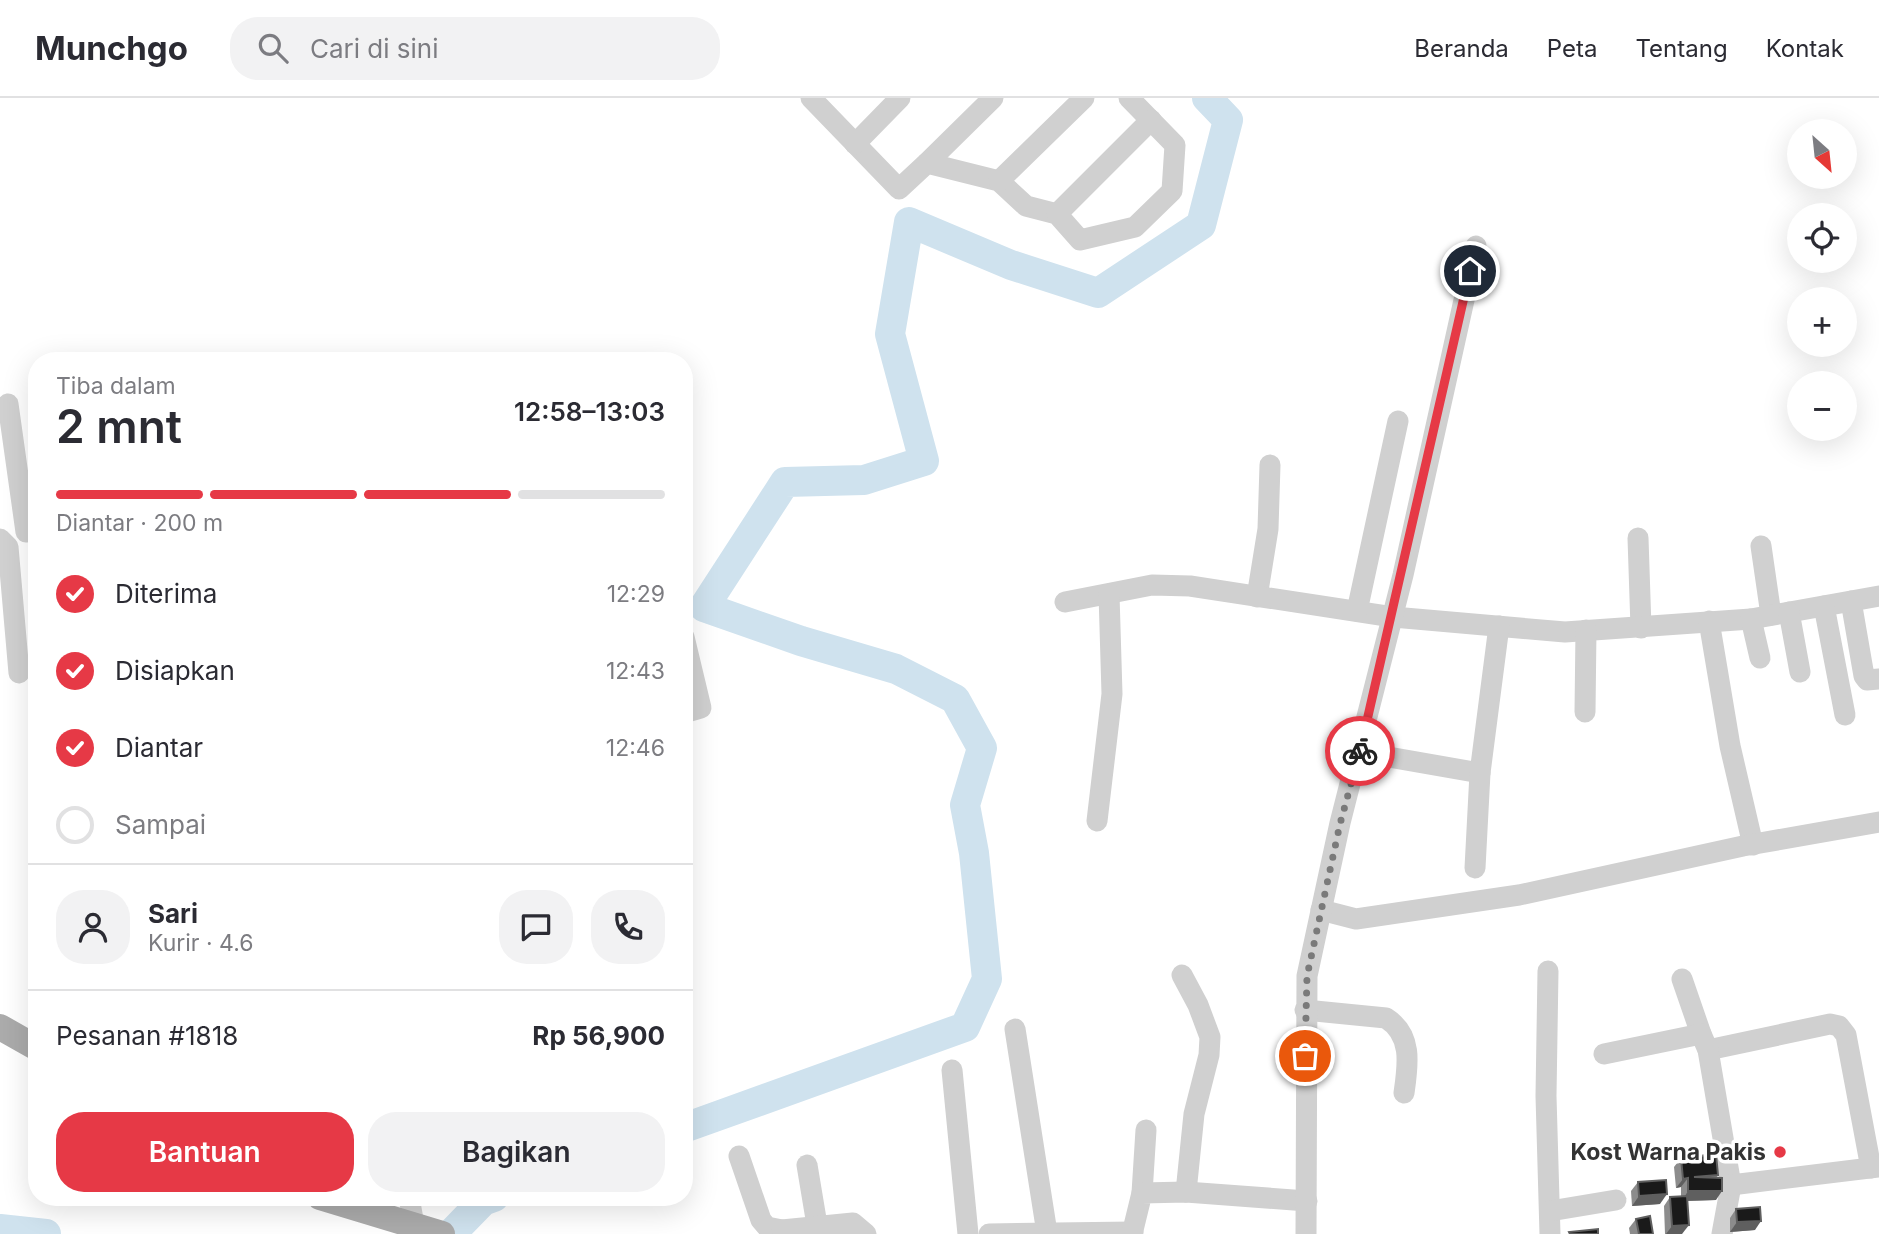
<!DOCTYPE html>
<html lang="id">
<head>
<meta charset="utf-8">
<style>
  :root { --surface:#fff; --page:#f2f2f3; --text:#2b2b33; --muted:#7c7c81; --line:#e1e1e2; --accent:#e63946 }
  body { margin:0; font-family:Inter,sans-serif; background:var(--page); color:var(--text); height:100vh; display:flex; flex-direction:column; font-size:26px; white-space:nowrap }
  * { box-sizing:border-box; margin:0 }
  p { font-size:23px; color:var(--muted) }
  .icon { flex:none; width:38px; height:38px; fill:none; stroke:currentColor; stroke-width:2; stroke-linecap:round; stroke-linejoin:round }
  .map { position:relative; flex:1; overflow:hidden }
  .drawer { position:absolute; left:28px; top:254px; width:665px; height:854px; display:flex; flex-direction:column; background:var(--surface); border-radius:28px; box-shadow:0 7px 28px #0002 }
  .drawer>* { flex:none }
  .needle { width:46px; rotate:153deg }
  .controls { position:absolute; left:1787px; top:21px; display:grid; gap:14px }
  .controls a { display:grid; place-items:center; width:70px; height:70px; border-radius:50%; background:var(--surface); box-shadow:0 7px 28px #0002; font-size:35px }
  .pin { position:absolute; display:grid; place-items:center; width:60px; height:60px; color:#fff; margin:-30px; border:4px solid #fff; border-radius:50%; box-shadow:0 2px 7px #0007 }
  .courier { position:absolute; display:grid; place-items:center; width:70px; height:70px; margin:-35px; border:5px solid #e63946; border-radius:50%; background:#fff; color:#222; box-shadow:0 2px 9px #0007 }
  .head em { font-style:normal; font-weight:600 }
  .head div { display:flex; flex-direction:column-reverse }
  .head { display:flex; align-items:center; justify-content:space-between; height:119px; padding:0 28px }
  h1 { font-size:46px; font-weight:600; line-height:52px }
  .bar { display:grid; grid-template-columns:repeat(4,1fr); gap:10px 7px; align-content:center; height:84px; padding:0 28px }
  .bar i { height:9px; border-radius:5px; background:var(--line) }
  .bar .on { background:var(--accent) }
  .bar p { grid-column:span 4 }
  .line { display:flex; align-items:center; gap:18px; padding:0 28px; border-top:2px solid var(--line) }
  .line div { flex:1 }
  .round { display:grid; place-items:center; flex:none; width:74px; height:74px; border-radius:28px; background:var(--page) }
  ol { padding:0 28px; list-style:none }
  li { display:flex; align-items:center; gap:21px; height:77px }
  li p { margin-inline-start:auto }
  li .icon { padding:7px; border-radius:50%; background:var(--accent); color:#fff; stroke-width:4 }
  li:last-child { color:var(--muted) }
  li i { width:38px; height:38px; border:4px solid var(--line); border-radius:50% }
  .action { display:flex; gap:14px; margin-top:auto; padding:14px 28px }
  .action a { flex:1; height:80px; border-radius:28px; background:var(--accent); color:#fff; font-size:28px; font-weight:600; line-height:80px; text-align:center }
  .action a+a { background:var(--page); color:var(--text) }
  header { display:flex; align-items:center; gap:42px; box-sizing:border-box; height:98px; padding:0 35px; background:var(--surface); border-bottom:2px solid var(--line) }
  header strong { font-size:33px }
  nav { display:flex; gap:38px; margin-inline-start:auto; font-size:24px }
  .search { width:490px; height:63px; background:var(--page); display:flex; align-items:center; gap:18px; box-sizing:border-box; padding:0 24px; border-radius:28px; color:var(--muted); font-size:26px }
  .map>svg:first-child { display:block }
  .lines { fill:none; stroke-linecap:round; stroke-linejoin:round }
  .river { stroke:#cfe2ee; stroke-width:30 }
  .minor { stroke:#d0d0d0; stroke-width:21 }
  .major { stroke:#ababab; stroke-width:26 }
  .wall { fill:#8c8c8c }
  .shaded-wall { fill:#5f5f5f }
  .building { fill:#1a1a1a; stroke:#5f5f5f; stroke-width:2 }
  .done { stroke:#7a7a7a; stroke-width:7; stroke-dasharray:0 12.6 }
  .route { stroke:#e63946; stroke-width:9 }
  .poi-dot { fill:#e63946; stroke:#fff; stroke-width:2.5 }
  .labels { text-anchor:middle; stroke-width:7; stroke-linejoin:round; paint-order:stroke }
  .poi-label { font-size:23px; font-weight:bold; fill:#333; stroke:#fff; text-anchor:end }
</style>
</head>
<body>
<header>
<strong>Munchgo</strong>
<div class="search"><svg class="icon" aria-label="search" viewBox="0 0 24 24"><circle cx="10" cy="10" r="6"/><path d="M15 15l6 6"/></svg>Cari di sini</div>
<nav><a>Beranda</a><a>Peta</a><a>Tentang</a><a>Kontak</a></nav>
</header>
<div class="map">
<svg width="1879" height="1136" viewBox="0 0 1879 1136">
  <rect width="100%" height="100%" fill="#fff"/>
  <g class="lines">
    <g class="river">
      <polyline points="684,1030 965,929 987,881 974,755 965,707 982,650 955,601 896,571 801,543 704,509 785,384 864,382 924,363 890,236 909,124 1011,167 1098,195 1201,127 1228,22 1207,0"/>
      <polyline points="0,1131 46,1136"/>
      <polyline points="451,1136 483,1103 494,1099"/>
    </g>
    <g class="minor">
      <polyline points="811,0 899,91 927,65 999,83 1026,108 1057,116 1080,142 1135,129 1172,93 1175,47 1129,0"/>
      <polyline points="855,46 900,0"/>
      <polyline points="927,65 993,0"/>
      <polyline points="999,83 1084,0"/>
      <polyline points="1057,116 1151,22"/>
      <polyline points="8,306 26,434"/>
      <polyline points="1638,440 1641,530"/>
      <polyline points="0,441 8,449 19,575"/>
      <polyline points="1761,448 1771,517"/>
      <polyline points="1257,499 1268,431 1270,367"/>
      <polyline points="1851,503 1864,578 1867,582 1879,581"/>
      <polyline points="1065,504 1152,487 1190,488 1393,519 1565,534 1751,521 1879,498"/>
      <polyline points="1824,508 1845,617"/>
      <polyline points="1357,513 1398,323"/>
      <polyline points="1789,514 1800,574"/>
      <polyline points="1751,521 1760,560"/>
      <polyline points="1709,523 1730,648 1753,747"/>
      <polyline points="684,539 701,610 684,615"/>
      <polyline points="1585,614 1586,532"/>
      <polyline points="1360,654 1480,675"/>
      <polyline points="1097,723 1112,596 1109,496"/>
      <polyline points="1475,770 1480,675 1499,528"/>
      <polyline points="1321,812 1356,821 1519,797 1743,748 1879,724"/>
      <polyline points="1548,873 1546,998 1550,1136"/>
      <polyline points="1182,877 1198,907 1210,939 1209,957 1194,1016 1186,1094"/>
      <polyline points="1682,881 1701,936"/>
      <path d="M1305,912l81,8c27,17 22,47 18,75"/>
      <polyline points="1015,931 1047,1135"/>
      <polyline points="1708,952 1830,926 1839,928 1846,937 1871,1070"/>
      <polyline points="1604,956 1701,936 1708,952 1731,1087 1722,1136"/>
      <polyline points="952,972 968,1136"/>
      <polyline points="739,1058 761,1122 767,1129 782,1132 782,1136"/>
      <polyline points="807,1067 817,1127"/>
      <polyline points="1731,1087 1879,1069"/>
      <polyline points="1142,1095 1146,1032"/>
      <polyline points="409,1099 414,1127"/>
      <polyline points="1550,1113 1616,1102"/>
      <polyline points="782,1132 853,1125 866,1136"/>
      <polyline points="989,1136 1133,1134"/>
      <polyline points="1132,1136 1142,1095 1186,1094 1307,1103"/>
      <polyline points="1306,1136 1307,878 1340,725 1403,477 1476,148"/>
    </g>
    <g class="major">
      <polyline points="0,929 37,950"/>
      <polyline points="320,1099 442,1136"/>
    </g>
  </g>
  <g class="wall">
    <polygon points="1681,1060 1718,1077 1716,1080 1716,1102 1687,1103 1682,1136 1665,1136 1664,1108 1670,1099 1681,1098 1681,1089 1676,1090 1674,1069"/>
    <polygon points="1638,1084 1660,1106 1632,1108 1631,1093"/>
    <polygon points="1736,1111 1755,1132 1730,1134 1730,1120"/>
    <polygon points="1636,1121 1653,1136 1630,1136 1629,1130"/>
  </g>
  <g class="shaded-wall">
    <polygon points="1688,1080 1681,1089 1676,1090 1683,1081"/>
    <polygon points="1688,1093 1722,1093 1716,1102 1682,1103"/>
    <polygon points="1667,1096 1660,1106 1632,1108 1639,1098"/>
    <polygon points="1761,1123 1755,1132 1730,1134 1737,1124"/>
    <polygon points="1689,1127 1682,1136 1666,1136 1672,1128"/>
  </g>
  <g class="building">
    <polygon points="1716,1056 1718,1077 1694,1079 1722,1080 1722,1093 1688,1093 1688,1080 1683,1081 1681,1060"/>
    <polygon points="1666,1082 1667,1096 1639,1098 1638,1084"/>
    <polygon points="1687,1098 1689,1127 1672,1128 1670,1099"/>
    <polygon points="1760,1109 1761,1123 1737,1124 1736,1111"/>
    <polygon points="1650,1118 1653,1136 1639,1136 1636,1121"/>
    <polygon points="1598,1131 1598,1136 1570,1136 1569,1134"/>
  </g>
  <g class="lines">
    <polyline class="done" points="1305,958 1307,878 1340,726 1360,653"/>
    <polyline class="route" points="1360,653 1470,173"/>
  </g>
  <circle class="poi-dot" cx="1780" cy="1054" r="7"/>
  <g class="labels">
    <g class="poi-label">
      <text x="1766" y="1062">Kost Warna Pakis</text>
    </g>
  </g>
</svg>
<div class="controls">
<a><svg class="needle" viewBox="-14 -14 28 28"><path d="M0-13l5 13h-10z" fill="#e53935"/><path d="M0 13l5-13h-10z" fill="#7c7c81"/></svg></a>
<a><svg class="icon" aria-label="locate" viewBox="0 0 24 24"><circle cx="12" cy="12" r="6"/><path d="M12 2v4M12 18v4M2 12h4M18 12h4"/></svg></a>
<a>+</a>
<a>−</a>
</div>
<div class="pin" style="left:1305px;top:958px;background:#ea580c"><svg class="icon" aria-label="bag" viewBox="0 0 24 24"><path d="M5 8h14l-1 12H6zM9 8a3 3 0 0 1 6 0"/></svg></div>
<div class="pin" style="left:1470px;top:173px;background:#1f2937"><svg class="icon" aria-label="home" viewBox="0 0 24 24"><path d="M3 11l9-7 9 7M6 9v11h12V9"/></svg></div>
<div class="courier" style="left:1360px;top:653px"><svg class="icon" aria-label="bike" viewBox="0 0 24 24"><circle cx="6" cy="16" r="4"/><circle cx="18" cy="16" r="4"/><path d="M6 16l4-8h5l3 8M10 8l3 8H6M13 5h3"/></svg></div>
<section class="drawer">
<div class="head"><div><h1>2 mnt</h1><p>Tiba dalam</p></div><em>12:58–13:03</em></div>
<div class="bar"><i class="on"></i><i class="on"></i><i class="on"></i><i></i><p>Diantar · 200 m</p></div>
<ol>
<li><svg class="icon" aria-label="check" viewBox="0 0 24 24"><path d="M5 12l5 5 9-10"/></svg>Diterima<p>12:29</p></li>
<li><svg class="icon" aria-label="check" viewBox="0 0 24 24"><path d="M5 12l5 5 9-10"/></svg>Disiapkan<p>12:43</p></li>
<li><svg class="icon" aria-label="check" viewBox="0 0 24 24"><path d="M5 12l5 5 9-10"/></svg>Diantar<p>12:46</p></li>
<li><i></i>Sampai</li>
</ol>
<div class="line" style="height:126px"><a class="round"><svg class="icon" aria-label="person" viewBox="0 0 24 24"><circle cx="12" cy="8" r="4"/><path d="M4 21q1-7 8-7t8 7"/></svg></a><div><b>Sari</b><p>Kurir · 4.6</p></div><a class="round"><svg class="icon" aria-label="chat" viewBox="0 0 24 24"><path d="M4 5h16v11H9l-5 4z"/></svg></a><a class="round"><svg class="icon" aria-label="phone" viewBox="0 0 24 24"><path d="M5 4h4l2 5-3 2q2 4 5 5l2-3 5 2v4C11 20 4 13 5 4z"/></svg></a></div>
<div class="line" style="height:91px"><div>Pesanan #1818</div><b>Rp 56,900</b></div>
<div class="action"><a>Bantuan</a><a>Bagikan</a></div>
</section>
</div>
</body>
</html>
